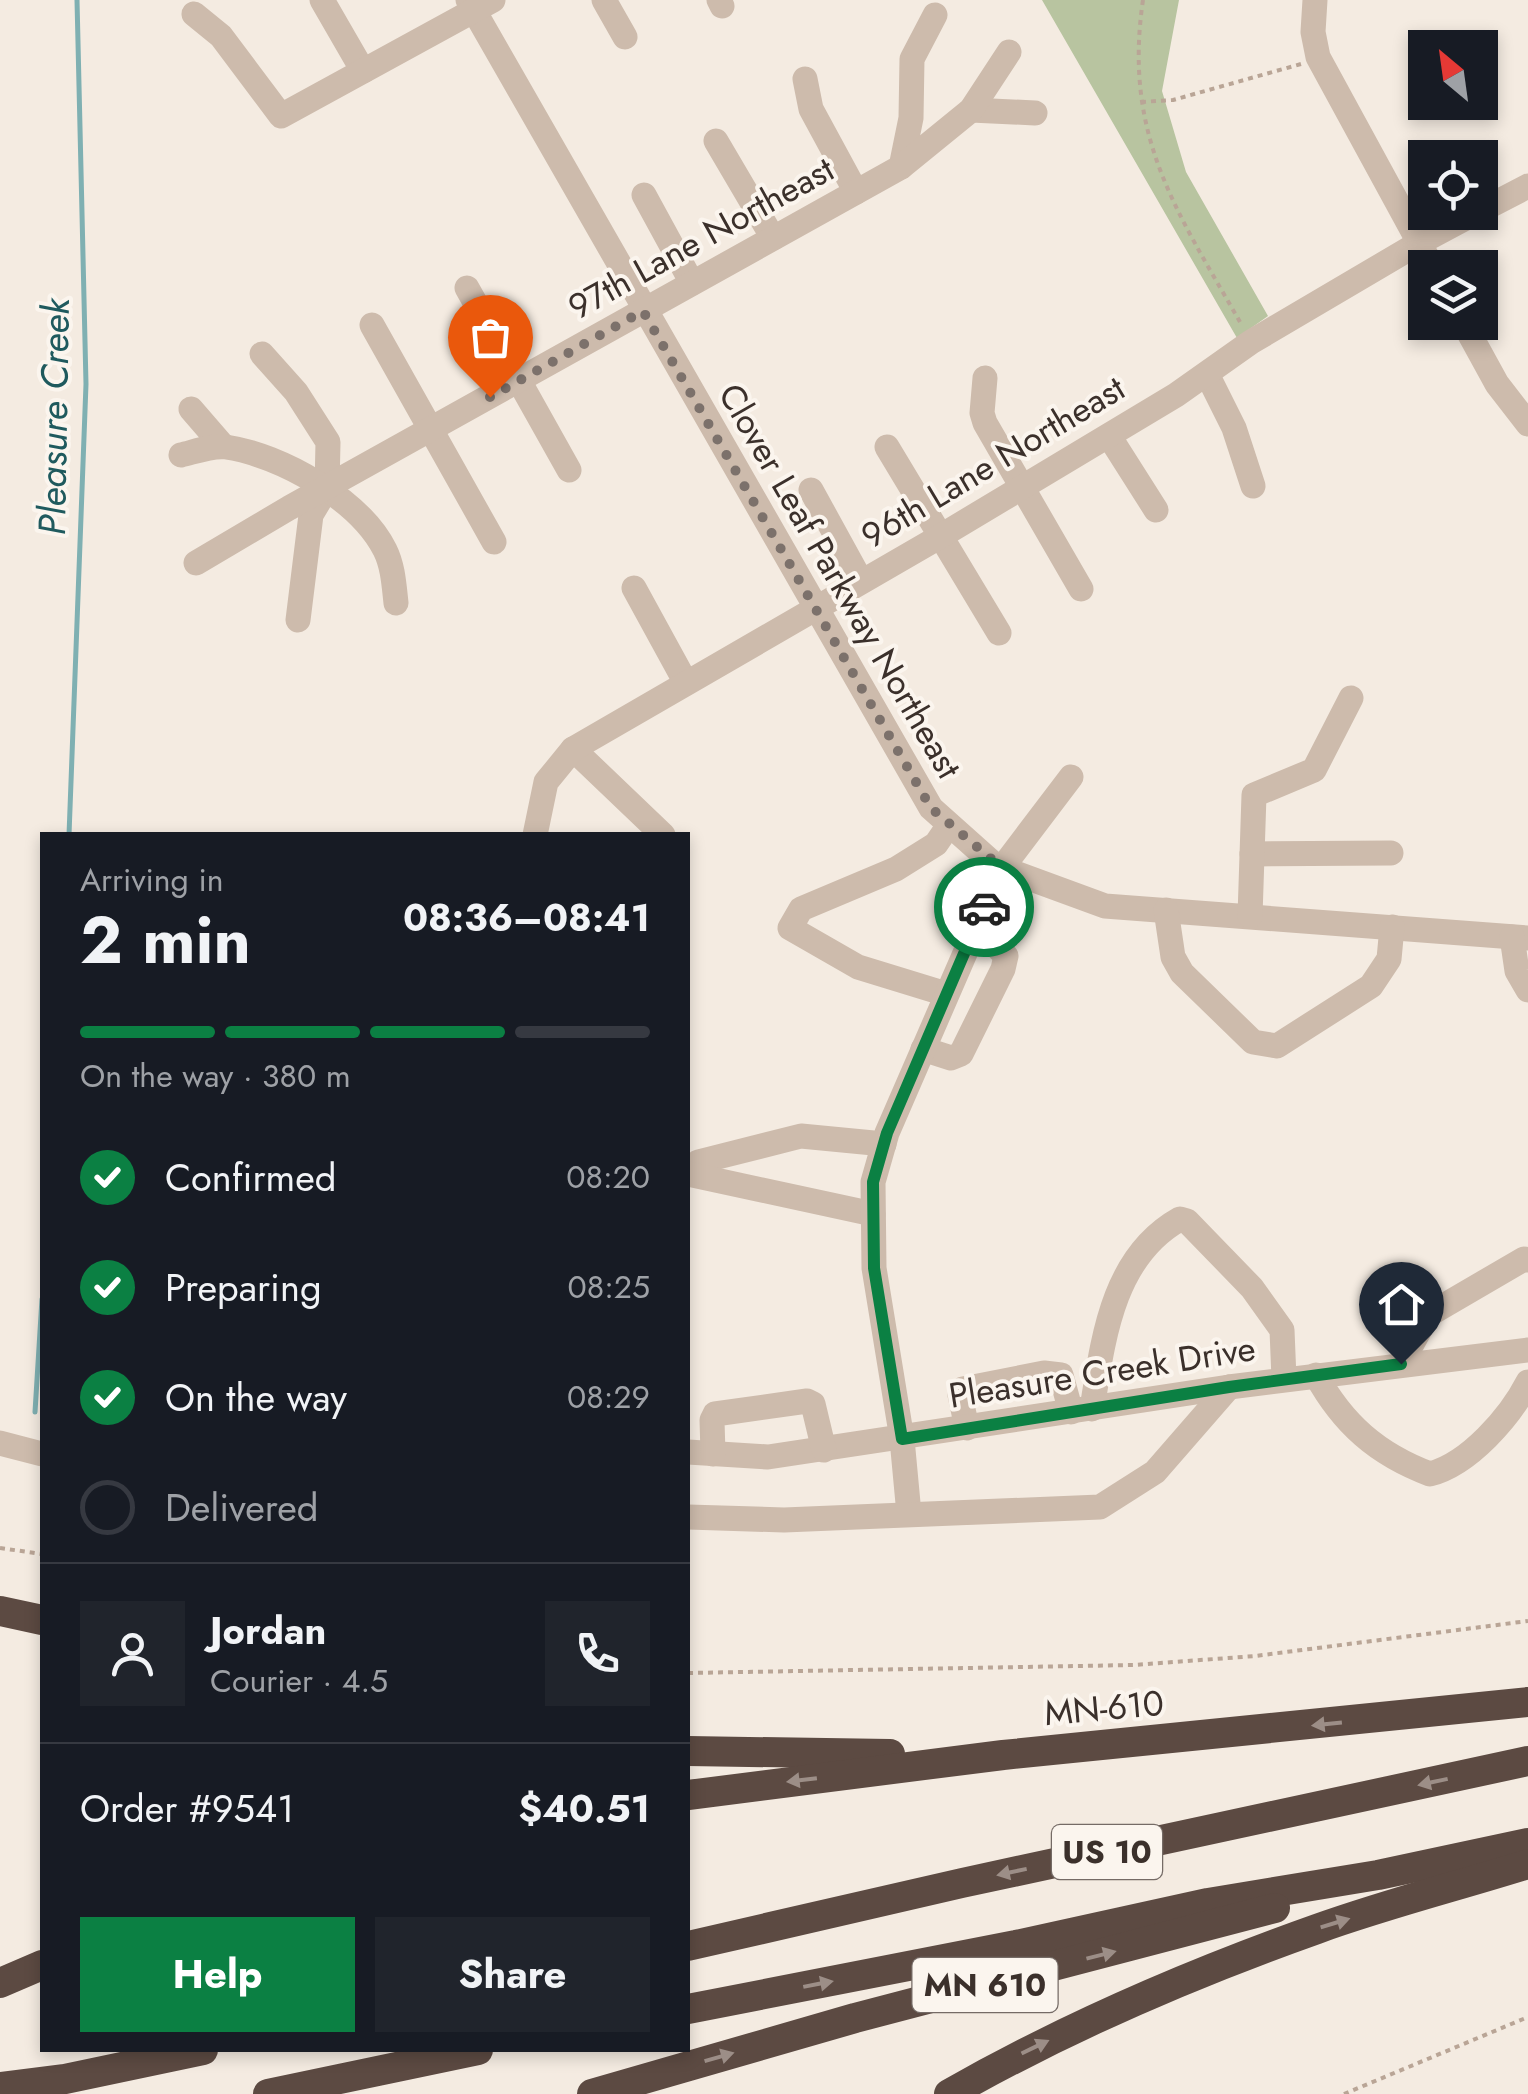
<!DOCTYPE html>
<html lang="en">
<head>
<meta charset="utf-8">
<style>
  :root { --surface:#171b24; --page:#20242c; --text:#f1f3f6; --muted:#9ea1a6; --line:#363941; --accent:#0b8043 }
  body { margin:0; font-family:Jost,sans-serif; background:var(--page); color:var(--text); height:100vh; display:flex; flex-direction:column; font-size:38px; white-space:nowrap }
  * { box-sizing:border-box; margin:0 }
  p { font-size:32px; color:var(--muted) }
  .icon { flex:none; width:55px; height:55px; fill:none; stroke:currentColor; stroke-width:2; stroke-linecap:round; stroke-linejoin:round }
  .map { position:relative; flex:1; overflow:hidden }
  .details { position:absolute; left:40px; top:832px; width:650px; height:1220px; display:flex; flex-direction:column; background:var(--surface); border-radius:0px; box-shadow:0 5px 15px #0003 }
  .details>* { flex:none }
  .needle { width:65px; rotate:331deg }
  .tools { position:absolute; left:1408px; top:30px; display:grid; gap:20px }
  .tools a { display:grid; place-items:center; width:90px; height:90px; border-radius:0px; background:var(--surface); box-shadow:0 5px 15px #0003; font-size:50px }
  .pin { position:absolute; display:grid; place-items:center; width:85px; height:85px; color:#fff; margin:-102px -42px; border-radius:50% 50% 50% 0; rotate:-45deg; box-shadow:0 0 10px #0007 }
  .pin .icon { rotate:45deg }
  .courier { position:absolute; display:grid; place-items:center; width:100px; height:100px; margin:-50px; border:8px solid #0b8043; border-radius:50%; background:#fff; color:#222; box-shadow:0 2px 12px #0007 }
  .summary em { font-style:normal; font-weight:700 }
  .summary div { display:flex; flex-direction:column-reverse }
  .summary { display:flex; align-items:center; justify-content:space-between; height:170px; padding:0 40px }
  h1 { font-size:65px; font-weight:700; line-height:75px }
  .bar { display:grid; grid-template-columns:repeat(4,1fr); gap:15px 10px; align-content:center; height:120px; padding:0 40px }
  .bar i { height:12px; border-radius:8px; background:var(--line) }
  .bar .on { background:var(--accent) }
  .bar p { grid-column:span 4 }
  .line { display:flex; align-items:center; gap:25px; padding:0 40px; border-top:2px solid var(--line) }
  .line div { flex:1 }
  .round { display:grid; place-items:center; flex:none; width:105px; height:105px; border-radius:0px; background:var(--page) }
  ol { padding:0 40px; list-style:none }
  li { display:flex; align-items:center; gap:30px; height:110px }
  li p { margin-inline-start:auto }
  li .icon { padding:10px; border-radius:50%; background:var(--accent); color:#fff; stroke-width:4 }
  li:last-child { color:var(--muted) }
  li i { width:55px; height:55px; border:5px solid var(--line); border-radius:50% }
  .button { display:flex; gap:20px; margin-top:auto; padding:20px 40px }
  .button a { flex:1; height:115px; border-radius:0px; background:var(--accent); color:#fff; font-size:40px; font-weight:700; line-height:115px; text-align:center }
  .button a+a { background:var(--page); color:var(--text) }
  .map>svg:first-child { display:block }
  .park { fill:#b8c4a0 }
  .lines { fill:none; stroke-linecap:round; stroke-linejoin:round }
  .stream { stroke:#7fb0b2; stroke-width:5 }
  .path { stroke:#b9a596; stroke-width:4; stroke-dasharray:5 5; stroke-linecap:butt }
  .minor { stroke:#cdbbac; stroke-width:25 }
  .highway { stroke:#5c4a42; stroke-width:30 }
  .oneway { fill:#9c8e87 }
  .done { stroke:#7c716b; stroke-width:10; stroke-dasharray:0 18 }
  .route { stroke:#0b8043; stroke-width:12 }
  .labels { text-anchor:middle; stroke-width:8; stroke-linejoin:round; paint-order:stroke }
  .shield { fill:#fbf5ee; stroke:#756b66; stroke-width:2.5 }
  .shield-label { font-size:32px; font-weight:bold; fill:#3b302b }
  .street-label { font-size:35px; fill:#3b302b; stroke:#fbf5ee }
  .water-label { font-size:38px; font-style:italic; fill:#1f5a5e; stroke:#fbf5ee }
</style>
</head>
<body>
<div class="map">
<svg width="1528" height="2094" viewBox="0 0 1528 2094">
  <rect width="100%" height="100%" fill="#f4ebe1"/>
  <polygon class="park" points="1042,0 1179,0 1162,91 1186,172 1268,316 1237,338"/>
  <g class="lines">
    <g class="stream">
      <polyline points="69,835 86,384 77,0"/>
      <polyline points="35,1412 42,1299"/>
    </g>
    <g class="path">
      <path d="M1143,0c-20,135 33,210 97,322"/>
      <polyline points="1141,102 1173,100 1301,64"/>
      <polyline points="0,1548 42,1554"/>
      <polyline points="688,1673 1133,1665 1255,1656 1528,1621"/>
      <polyline points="1344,2094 1528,2017"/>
    </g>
    <g class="minor">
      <polyline points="322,0 363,71"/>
      <polyline points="468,0 931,808 996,866 1105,906 1528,938"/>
      <polyline points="604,0 625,37"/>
      <polyline points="719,0 722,6"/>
      <polyline points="1315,0 1313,32 1318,57 1433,268"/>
      <polyline points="194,14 221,36 281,116 493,0"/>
      <polyline points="805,79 811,109 856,192"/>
      <polyline points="971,110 1035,113"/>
      <polyline points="716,141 773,238"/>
      <polyline points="901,167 911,118 912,59 935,15"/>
      <polyline points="644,195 692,283"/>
      <polyline points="1480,211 1528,186"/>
      <polyline points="467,288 569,470"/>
      <polyline points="1463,322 1497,384 1528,424"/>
      <polyline points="372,325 494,542"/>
      <polyline points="262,354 296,392 328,442 327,488 311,515 298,620"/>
      <polyline points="1207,374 1234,428 1253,486"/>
      <polyline points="985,378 982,413 985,423 1081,589"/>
      <polyline points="191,409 223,446"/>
      <polyline points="1109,436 1156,510"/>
      <polyline points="887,447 999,633"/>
      <path d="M181,455c13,-3 32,-10 45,-8 55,8 134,53 159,103 8,16 9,35 11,53"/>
      <polyline points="811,490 861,581"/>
      <polyline points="196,563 289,508 901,167 971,110 1009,52"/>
      <polyline points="634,588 686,683"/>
      <polyline points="573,749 663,835"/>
      <polyline points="535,835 546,782 573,749 941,536 1176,395 1251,342 1419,243 1477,212"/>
      <polyline points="1252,854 1391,853"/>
      <polyline points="1166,910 1173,957 1182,973 1253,1042 1277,1046 1371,986 1389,959 1392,927"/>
      <polyline points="1250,916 1254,795 1314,770 1351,698"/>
      <polyline points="1512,937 1517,971 1528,990"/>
      <polyline points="946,994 858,967 790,928 801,909 896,869 936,844 949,825"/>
      <polyline points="923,1049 951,1058 961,1054 1003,969 1006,956 997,947 972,934"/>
      <polyline points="688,1174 698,1162 801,1136 884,1144"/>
      <polyline points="688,1174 873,1214"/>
      <polyline points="1401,1364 1428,1315 1524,1259 1528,1260"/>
      <path d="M1316,1375c27,49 61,79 114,99 39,-10 80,-57 98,-92"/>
      <path d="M1092,1409c11,-69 20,-152 88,-190l7,2 65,67 30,42 2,49"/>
      <polyline points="967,1428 960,1395 963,1389 1044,1373 1061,1375 1071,1412"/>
      <polyline points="0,1443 42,1454"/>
      <polyline points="688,1452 768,1457 1229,1387 1528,1350"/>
      <polyline points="713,1454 712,1420 715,1414 807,1401 813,1404 824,1450"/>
      <polyline points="909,1514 902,1439 874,1268 873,1182 887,1133 1002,868 1071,777"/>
      <polyline points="688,1517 784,1520 1100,1507 1155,1472 1229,1387"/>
    </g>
    <g class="highway">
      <polyline points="0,1611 42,1620"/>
      <polyline points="688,1751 890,1754"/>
      <polyline points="688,1795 1003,1755 1528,1702"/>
      <polyline points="688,1946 962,1883 1528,1761"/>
      <polyline points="0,1983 42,1965"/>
      <polyline points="688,2009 1016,1945 1208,1903 1378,1875 1528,1843"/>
      <polyline points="0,2087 65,2079 203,2050"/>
      <polyline points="268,2094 478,2050"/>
      <polyline points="592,2094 855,2018 1275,1908"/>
      <path d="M949,2094c118,-67 241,-120 368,-165 69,-25 141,-43 211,-65"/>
    </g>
  </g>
  <defs><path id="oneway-solid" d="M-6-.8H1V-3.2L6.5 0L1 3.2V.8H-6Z" transform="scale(2.5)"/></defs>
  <g class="oneway">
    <use href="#oneway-solid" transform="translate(1327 1724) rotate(174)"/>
    <use href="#oneway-solid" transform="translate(802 1780) rotate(173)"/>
    <use href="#oneway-solid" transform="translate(1433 1782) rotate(168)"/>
    <use href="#oneway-solid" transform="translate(1012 1872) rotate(168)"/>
    <use href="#oneway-solid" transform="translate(1335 1923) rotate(-17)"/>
    <use href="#oneway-solid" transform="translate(1101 1955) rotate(-14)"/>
    <use href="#oneway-solid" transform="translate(818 1984) rotate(-11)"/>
    <use href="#oneway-solid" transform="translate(1035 2047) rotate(-26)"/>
    <use href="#oneway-solid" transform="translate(719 2057) rotate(-16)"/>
  </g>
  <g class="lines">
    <polyline class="done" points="490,397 643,311 931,808 1002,868 984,907"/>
    <polyline class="route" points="984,907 887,1133 873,1182 874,1268 902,1439 1229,1387 1401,1364"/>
  </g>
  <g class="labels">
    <g class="shield">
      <rect x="1052" y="1825" width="110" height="54" rx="8"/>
      <rect x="912.5" y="1958" width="145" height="54" rx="8"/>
    </g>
    <g class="shield-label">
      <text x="1107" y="1863">US 10</text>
      <text x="985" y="1996">MN 610</text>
    </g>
    <g class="street-label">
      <text transform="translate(701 238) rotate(-29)" y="12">97th Lane Northeast</text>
      <text transform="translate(993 462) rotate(-31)" y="12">96th Lane Northeast</text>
      <text transform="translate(840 581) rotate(60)" y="12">Clover Leaf Parkway Northeast</text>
      <text transform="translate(1102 1372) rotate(-9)" y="12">Pleasure Creek Drive</text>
      <text transform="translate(1104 1708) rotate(-5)" y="12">MN-610</text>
    </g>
    <g class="water-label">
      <text transform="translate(54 417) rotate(-89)" y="13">Pleasure Creek</text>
    </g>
  </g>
</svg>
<div class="tools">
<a><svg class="needle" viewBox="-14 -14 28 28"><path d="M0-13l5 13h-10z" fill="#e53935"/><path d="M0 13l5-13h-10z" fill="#9ea1a6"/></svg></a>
<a><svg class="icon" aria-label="locate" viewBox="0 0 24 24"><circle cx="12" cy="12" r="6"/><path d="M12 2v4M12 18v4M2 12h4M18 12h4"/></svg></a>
<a><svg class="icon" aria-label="layers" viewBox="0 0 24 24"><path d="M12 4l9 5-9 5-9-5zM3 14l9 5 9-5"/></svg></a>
</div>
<div class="pin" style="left:490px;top:397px;background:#ea580c"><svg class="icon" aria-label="bag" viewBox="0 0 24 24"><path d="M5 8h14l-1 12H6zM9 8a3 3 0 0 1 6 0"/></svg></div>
<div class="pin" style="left:1401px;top:1364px;background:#1f2937"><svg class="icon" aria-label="home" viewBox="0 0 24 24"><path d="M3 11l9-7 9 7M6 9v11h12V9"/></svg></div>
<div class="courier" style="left:984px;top:907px"><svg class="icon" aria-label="car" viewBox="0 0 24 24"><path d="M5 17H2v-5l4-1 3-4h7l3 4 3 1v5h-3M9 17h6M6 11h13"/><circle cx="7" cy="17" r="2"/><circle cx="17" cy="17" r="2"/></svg></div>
<section class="details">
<div class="summary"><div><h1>2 min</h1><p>Arriving in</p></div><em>08:36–08:41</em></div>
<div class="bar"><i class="on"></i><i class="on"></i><i class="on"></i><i></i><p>On the way · 380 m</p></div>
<ol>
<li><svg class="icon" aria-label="check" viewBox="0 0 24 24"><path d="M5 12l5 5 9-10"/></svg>Confirmed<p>08:20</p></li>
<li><svg class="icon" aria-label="check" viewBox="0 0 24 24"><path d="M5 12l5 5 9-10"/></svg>Preparing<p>08:25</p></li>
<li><svg class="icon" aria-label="check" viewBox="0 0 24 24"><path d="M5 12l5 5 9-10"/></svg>On the way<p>08:29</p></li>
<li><i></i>Delivered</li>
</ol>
<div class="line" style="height:180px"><a class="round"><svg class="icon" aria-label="person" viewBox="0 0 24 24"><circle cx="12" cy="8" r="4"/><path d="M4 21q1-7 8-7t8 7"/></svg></a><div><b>Jordan</b><p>Courier · 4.5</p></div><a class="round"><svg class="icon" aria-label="phone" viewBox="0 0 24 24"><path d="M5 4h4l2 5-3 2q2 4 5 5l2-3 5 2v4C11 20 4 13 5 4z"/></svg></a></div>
<div class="line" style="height:130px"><div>Order #9541</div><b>$40.51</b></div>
<div class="button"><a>Help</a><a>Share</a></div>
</section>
</div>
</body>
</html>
